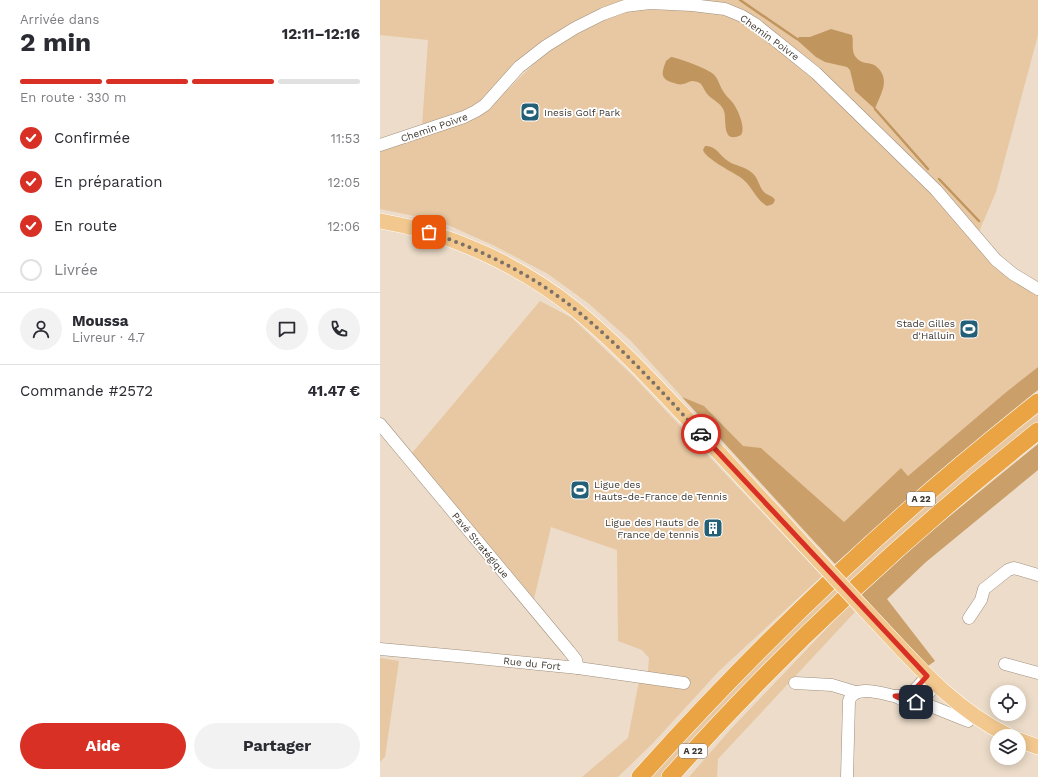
<!DOCTYPE html>
<html lang="fr">
<head>
<meta charset="utf-8">
<style>
  :root { --surface:#fff; --page:#f2f2f3; --text:#2b2b33; --muted:#7c7c81; --line:#e1e1e2; --accent:#d93025 }
  body { margin:0; font-family:"Work Sans",sans-serif; background:var(--page); color:var(--text); height:100vh; display:flex; flex-direction:column; font-size:15px; white-space:nowrap }
  * { box-sizing:border-box; margin:0 }
  p { font-size:13px; color:var(--muted) }
  .icon { flex:none; width:22px; height:22px; fill:none; stroke:currentColor; stroke-width:2; stroke-linecap:round; stroke-linejoin:round }
  .map { position:relative; flex:1; overflow:hidden }
  .side { display:flex; flex-direction:column; background:var(--surface); width:380px }
  .side>* { flex:none }
  .controls { position:absolute; left:610px; top:685px; display:grid; gap:8px }
  .controls a { display:grid; place-items:center; width:36px; height:36px; border-radius:50%; background:var(--surface); box-shadow:0 2px 10px #0003; font-size:20px }
  .pin { position:absolute; display:grid; place-items:center; width:34px; height:34px; color:#fff; margin:-17px; border-radius:8px; box-shadow:0 2px 6px #0006 }
  .courier { position:absolute; display:grid; place-items:center; width:40px; height:40px; margin:-20px; border:3px solid #d93025; border-radius:50%; background:#fff; color:#222; box-shadow:0 1px 5px #0007 }
  .headline em { font-style:normal; font-weight:700 }
  .headline div { display:flex; flex-direction:column-reverse }
  .headline { display:flex; align-items:center; justify-content:space-between; height:68px; padding:0 20px }
  h1 { font-size:26px; font-weight:700; line-height:30px }
  .bar { display:grid; grid-template-columns:repeat(4,1fr); gap:6px 4px; align-content:center; height:48px; padding:0 20px }
  .bar i { height:5px; border-radius:3px; background:var(--line) }
  .bar .active { background:var(--accent) }
  .bar p { grid-column:span 4 }
  .line { display:flex; align-items:center; gap:10px; padding:0 20px; border-top:1px solid var(--line) }
  .line div { flex:1 }
  .round { display:grid; place-items:center; flex:none; width:42px; height:42px; border-radius:21px; background:var(--page) }
  ol { padding:0 20px; list-style:none }
  li { display:flex; align-items:center; gap:12px; height:44px }
  li p { margin-inline-start:auto }
  li .icon { padding:4px; border-radius:50%; background:var(--accent); color:#fff; stroke-width:4 }
  li:last-child { color:var(--muted) }
  li i { width:22px; height:22px; border:2px solid var(--line); border-radius:50% }
  .cta { display:flex; gap:8px; margin-top:auto; padding:8px 20px }
  .cta a { flex:1; height:46px; border-radius:24px; background:var(--accent); color:#fff; font-size:16px; font-weight:700; line-height:46px; text-align:center }
  .cta a+a { background:var(--page); color:var(--text) }
  main { display:flex; flex:1; min-height:0 }
  .map>svg:first-child { display:block }
  .green { fill:#e7c8a2 }
  .forest { fill:#cb9f69 }
  .water { fill:#c0955e }
  .lines { fill:none; stroke-linecap:round; stroke-linejoin:round }
  .stream { stroke:#c0955e; stroke-width:2.5 }
  .minor-casing { stroke:#9e8f7e; stroke-width:13 }
  .major-casing { stroke:#fff; stroke-width:16 }
  .highway-casing { stroke:#fff; stroke-width:18 }
  .minor { stroke:#fff; stroke-width:12 }
  .major { stroke:#f2c88f; stroke-width:15 }
  .highway { stroke:#eaa444; stroke-width:17 }
  .major-bridge-casing { stroke:#fff; stroke-width:16; stroke-linecap:butt }
  .major-bridge { stroke:#f2c88f; stroke-width:15 }
  .done { stroke:#7b7166; stroke-width:4; stroke-dasharray:0 7.2 }
  .route { stroke:#d93025; stroke-width:5 }
  .labels { text-anchor:middle; stroke-width:3.5; stroke-linejoin:round; paint-order:stroke }
  .shield { fill:#fff; stroke:#78736e; stroke-width:1 }
  .shield-label { font-size:9px; font-weight:bold; fill:#3e3730 }
  .street-label { font-size:10px; fill:#3e3730; stroke:#fff }
  .poi-label { font-size:10px; fill:#3e3730; stroke:#fff; text-anchor:start }
</style>
</head>
<body>
<main>
<section class="side">
<div class="headline"><div><h1>2 min</h1><p>Arrivée dans</p></div><em>12:11–12:16</em></div>
<div class="bar"><i class="active"></i><i class="active"></i><i class="active"></i><i></i><p>En route · 330 m</p></div>
<ol>
<li><svg class="icon" aria-label="check" viewBox="0 0 24 24"><path d="M5 12l5 5 9-10"/></svg>Confirmée<p>11:53</p></li>
<li><svg class="icon" aria-label="check" viewBox="0 0 24 24"><path d="M5 12l5 5 9-10"/></svg>En préparation<p>12:05</p></li>
<li><svg class="icon" aria-label="check" viewBox="0 0 24 24"><path d="M5 12l5 5 9-10"/></svg>En route<p>12:06</p></li>
<li><i></i>Livrée</li>
</ol>
<div class="line" style="height:72px"><a class="round"><svg class="icon" aria-label="person" viewBox="0 0 24 24"><circle cx="12" cy="8" r="4"/><path d="M4 21q1-7 8-7t8 7"/></svg></a><div><b>Moussa</b><p>Livreur · 4.7</p></div><a class="round"><svg class="icon" aria-label="chat" viewBox="0 0 24 24"><path d="M4 5h16v11H9l-5 4z"/></svg></a><a class="round"><svg class="icon" aria-label="phone" viewBox="0 0 24 24"><path d="M5 4h4l2 5-3 2q2 4 5 5l2-3 5 2v4C11 20 4 13 5 4z"/></svg></a></div>
<div class="line" style="height:52px"><div>Commande #2572</div><b>41.47 €</b></div>
<div class="cta"><a>Aide</a><a>Partager</a></div>
</section>
<div class="map">
<svg width="658" height="777" viewBox="0 0 658 777">
  <rect width="100%" height="100%" fill="#ecdcc9"/>
  <g class="green">
    <polygon points="0,0 658,0 658,35 616,192 598,234 611,249 631,268 658,284 658,367 625,393 528,476 521,469 438,546 251,341 208,303 168,274 115,246 59,221 0,209 0,150 25,143 95,117 109,108 172,46 205,28 248,6 248,1 207,17 165,39 137,64 98,106 89,111 42,127 48,40 0,35"/>
    <polygon points="160,301 192,318 253,376 442,576 340,670 273,743 238,777 202,777 248,738 259,681 267,682 269,658 262,650 238,641 237,550 171,527 154,599 32,453"/>
    <polygon points="658,410 658,424 282,777 268,777 335,704 497,543"/>
    <polygon points="469,605 475,612 338,759 337,777 309,777 350,730"/>
    <polygon points="0,658 19,661 5,757 0,762"/>
  </g>
  <g class="forest">
    <path d="M658,367v23c-70,56 -136,115 -203,174l-153,-167 22,9 39,40 18,2 83,74 57,-54 7,8 97,-83z"/>
    <polygon points="658,444 658,470 546,562 507,599 555,661 548,666 481,595 544,537"/>
  </g>
  <g class="water">
    <path d="M451,29l21,6c2,7 -1,14 3,21 5,7 9,6 16,8 3,0 6,3 8,5 11,13 1,26 -4,40l-20,-18 -5,-21 -3,-3 -22,-5 -9,-5 -19,-17 2,-3h11z"/>
    <path d="M291,57c8,1 34,11 41,16 6,4 7,12 11,18 3,5 7,8 10,12 5,7 13,25 8,32 -20,10 -14,-16 -17,-24 -3,-8 -11,-11 -16,-16 -3,-3 -4,-7 -7,-11 -2,-2 -6,-3 -9,-3 -3,0 -6,3 -9,3 -3,1 -6,0 -9,-1 -15,-4 -12,-11 -8,-22z"/>
    <path d="M325,146c11,-1 15,10 23,15 7,5 16,5 23,11 7,5 7,12 12,19 3,4 9,4 12,9l-2,4 -6,2c-12,-7 -16,-22 -27,-29 -8,-5 -35,-19 -37,-27z"/>
  </g>
  <g class="lines">
    <g class="stream">
      <polyline points="360,0 417,39"/>
      <polyline points="495,109 548,169"/>
      <polyline points="559,179 599,221"/>
    </g>
    <defs>
      <g id="minor">
        <polyline points="0,145 84,117 96,111 105,105 139,67 166,46 195,28 223,14 245,6 270,3 312,5 345,9 362,16 375,24 436,73 556,190 616,260 633,274 658,289"/>
        <polyline points="0,424 189,651 196,660 198,668"/>
        <polyline points="589,618 601,600 604,589 628,570 634,568 658,575"/>
        <polyline points="0,649 88,657 198,668 304,683"/>
        <polyline points="625,664 658,673"/>
        <polyline points="415,683 452,685 475,692"/>
        <path d="M515,696c17,0 22,-8 32,-20"/>
        <polyline points="538,701 588,721"/>
        <path d="M467,777l2,-76c5,-17 32,-8 45,-5 7,2 15,9 24,6 7,-3 13,-12 18,-18"/>
      </g>
      <g id="major">
        <path d="M0,221c71,12 140,44 196,89 44,36 82,78 121,119 41,44 82,89 123,133"/>
        <path d="M483,608c46,48 85,98 146,128"/>
        <polyline points="639,740 658,747"/>
      </g>
      <g id="highway">
        <path d="M260,777c122,-136 254,-262 398,-375"/>
        <path d="M290,777c112,-126 236,-241 368,-346"/>
      </g>
    </defs>
    <use href="#minor" class="minor-casing"/>
    <use href="#major" class="major-casing"/>
    <use href="#highway" class="highway-casing"/>
    <use href="#minor" class="minor"/>
    <use href="#major" class="major"/>
    <use href="#highway" class="highway"/>
    <defs>
      <polyline id="major-bridge" points="440,562 483,608"/>
    </defs>
    <use href="#major-bridge" class="major-bridge-casing"/>
    <use href="#major-bridge" class="major-bridge"/>
  </g>
  <g class="lines">
    <path class="done" d="M49,232c53,18 104,43 147,78 46,37 85,81 125,124"/>
    <path class="route" d="M321,434l226,242c-10,11 -16,20 -32,20l13,6h8"/>
  </g>
  <defs>
    <symbol id="stadium-square" viewBox="-11 -11 22 22"><rect x="-9" y="-9" width="18" height="18" rx="4" fill="#235f77" stroke="#fff"/><path d="M0-5a6.5 5 0 1 0 0 10a6.5 5 0 1 0 0-10ZM-3.5-1.8h7v3.6h-7Z" fill="#fff"/></symbol>
    <symbol id="building-square" viewBox="-11 -11 22 22"><rect x="-9" y="-9" width="18" height="18" rx="4" fill="#235f77" stroke="#fff"/><path d="M-4-6H4V6H1V3H-1V6H-4ZM-2.5-4.3h1.7v1.8h-1.7ZM.8-4.3h1.7v1.8H.8ZM-2.5-1h1.7V.8h-1.7ZM.8-1h1.7V.8H.8Z" fill="#fff"/></symbol>
  </defs>
  <g fill-rule="evenodd">
    <use href="#stadium-square" x="139" y="101" width="22" height="22"/>
    <use href="#stadium-square" x="578" y="318" width="22" height="22"/>
    <use href="#stadium-square" x="189" y="479" width="22" height="22"/>
    <use href="#building-square" x="322" y="517" width="22" height="22"/>
  </g>
  <g class="labels">
    <g class="shield">
      <rect x="527" y="492" width="28" height="14" rx="3"/>
      <rect x="299" y="744" width="28" height="14" rx="3"/>
    </g>
    <g class="shield-label">
      <text x="541" y="502">A 22</text>
      <text x="313" y="754">A 22</text>
    </g>
    <g class="street-label">
      <text transform="translate(390 37) rotate(36)" y="4">Chemin Poivre</text>
      <text transform="translate(54 127) rotate(-19)" y="4">Chemin Poivre</text>
      <text transform="translate(101 545) rotate(50)" y="4">Pavé Stratégique</text>
      <text transform="translate(152 663) rotate(6)" y="4">Rue du Fort</text>
    </g>
    <g class="poi-label">
      <text x="164" y="116">Inesis Golf Park</text>
      <text x="575" y="327" text-anchor="end">Stade Gilles<tspan x="575" dy="12">d'Halluin</tspan></text>
      <text x="214" y="488">Ligue des<tspan x="214" dy="12">Hauts-de-France de Tennis</tspan></text>
      <text x="319" y="526" text-anchor="end">Ligue des Hauts de<tspan x="319" dy="12">France de tennis</tspan></text>
    </g>
  </g>
</svg>
<div class="controls">
<a><svg class="icon" aria-label="locate" viewBox="0 0 24 24"><circle cx="12" cy="12" r="6"/><path d="M12 2v4M12 18v4M2 12h4M18 12h4"/></svg></a>
<a><svg class="icon" aria-label="layers" viewBox="0 0 24 24"><path d="M12 4l9 5-9 5-9-5zM3 14l9 5 9-5"/></svg></a>
</div>
<div class="pin" style="left:49px;top:232px;background:#ea580c"><svg class="icon" aria-label="bag" viewBox="0 0 24 24"><path d="M5 8h14l-1 12H6zM9 8a3 3 0 0 1 6 0"/></svg></div>
<div class="pin" style="left:536px;top:702px;background:#1f2937"><svg class="icon" aria-label="home" viewBox="0 0 24 24"><path d="M3 11l9-7 9 7M6 9v11h12V9"/></svg></div>
<div class="courier" style="left:321px;top:434px"><svg class="icon" aria-label="car" viewBox="0 0 24 24"><path d="M5 17H2v-5l4-1 3-4h7l3 4 3 1v5h-3M9 17h6M6 11h13"/><circle cx="7" cy="17" r="2"/><circle cx="17" cy="17" r="2"/></svg></div>
</div>
</main>
</body>
</html>
